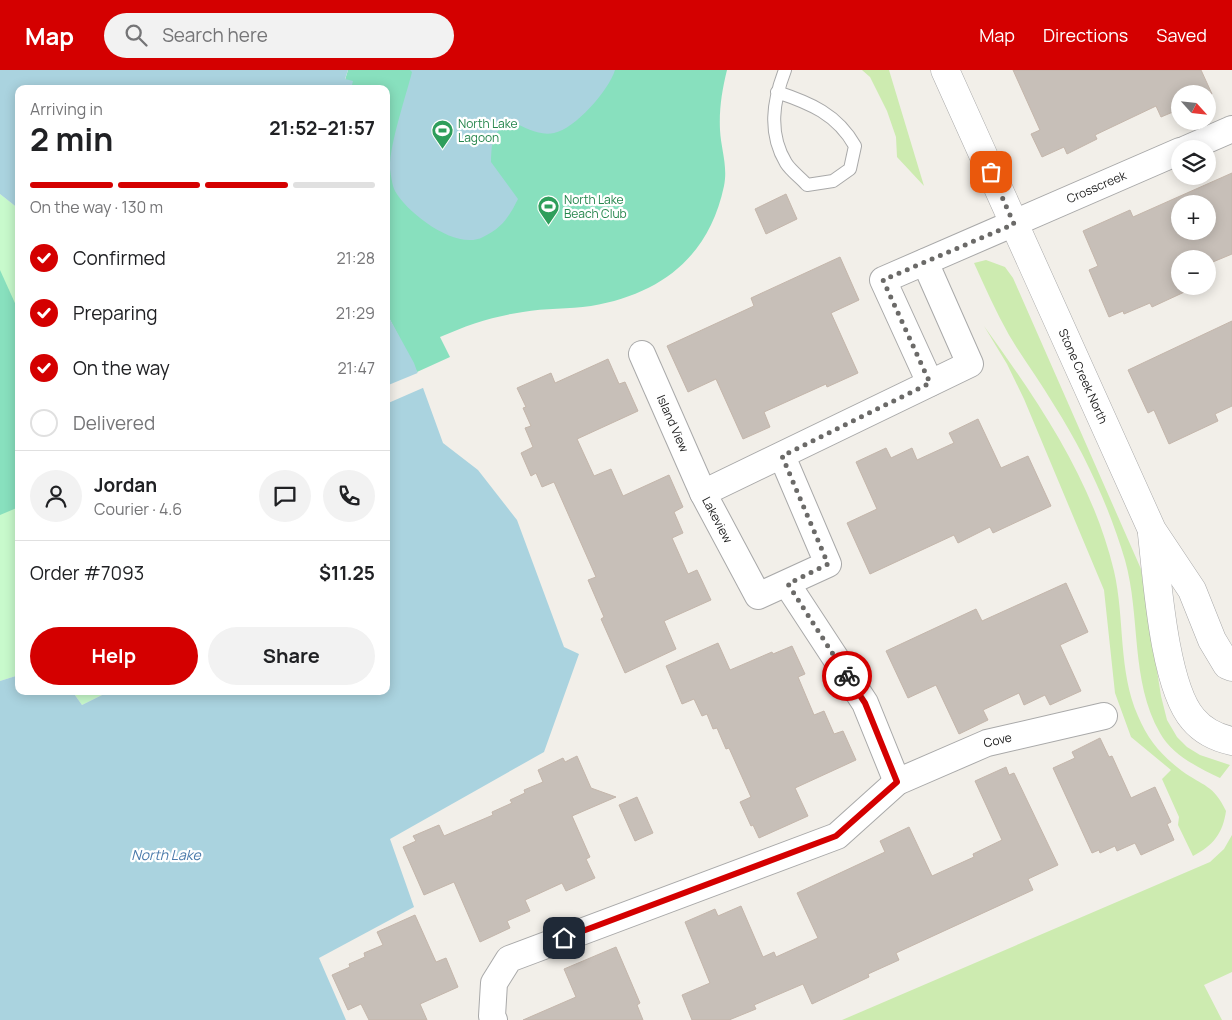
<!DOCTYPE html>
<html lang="en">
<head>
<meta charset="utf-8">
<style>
  :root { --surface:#fff; --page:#f2f2f2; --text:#202124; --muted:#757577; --line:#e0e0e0; --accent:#d40000 }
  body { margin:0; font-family:Manrope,sans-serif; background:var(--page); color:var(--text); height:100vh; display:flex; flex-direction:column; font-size:19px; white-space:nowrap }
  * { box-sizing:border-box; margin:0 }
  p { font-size:16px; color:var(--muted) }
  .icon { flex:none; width:28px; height:28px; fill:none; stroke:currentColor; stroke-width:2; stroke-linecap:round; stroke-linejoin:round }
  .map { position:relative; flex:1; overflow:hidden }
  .drawer { position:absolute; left:15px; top:15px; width:375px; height:610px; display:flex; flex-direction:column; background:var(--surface); border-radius:10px; box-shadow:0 2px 12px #0003 }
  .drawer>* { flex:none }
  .needle { width:32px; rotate:117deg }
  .tools { position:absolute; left:1171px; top:15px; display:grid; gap:10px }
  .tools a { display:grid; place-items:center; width:45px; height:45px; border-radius:50%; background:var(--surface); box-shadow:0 2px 12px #0003; font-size:25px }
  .pin { position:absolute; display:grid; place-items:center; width:42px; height:42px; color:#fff; margin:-21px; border-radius:10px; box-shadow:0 2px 8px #0006 }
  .courier { position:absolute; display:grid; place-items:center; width:50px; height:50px; margin:-25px; border:4px solid #d40000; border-radius:50%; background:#fff; color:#222; box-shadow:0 1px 6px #0007 }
  .head em { font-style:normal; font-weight:700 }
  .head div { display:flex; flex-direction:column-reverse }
  .head { display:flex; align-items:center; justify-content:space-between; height:85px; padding:0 15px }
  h1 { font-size:32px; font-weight:700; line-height:38px }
  .bar { display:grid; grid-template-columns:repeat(4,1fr); gap:8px 5px; align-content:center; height:60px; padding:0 15px }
  .bar i { height:6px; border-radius:4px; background:var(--line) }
  .bar .current { background:var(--accent) }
  .bar p { grid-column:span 4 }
  .line { display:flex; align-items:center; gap:12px; padding:0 15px; border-top:1px solid var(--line) }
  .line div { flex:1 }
  .round { display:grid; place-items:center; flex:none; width:52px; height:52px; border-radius:26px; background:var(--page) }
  ol { padding:0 15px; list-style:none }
  li { display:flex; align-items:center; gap:15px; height:55px }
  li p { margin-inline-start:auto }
  li .icon { padding:5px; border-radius:50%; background:var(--accent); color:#fff; stroke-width:4 }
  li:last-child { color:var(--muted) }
  li i { width:28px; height:28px; border:2px solid var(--line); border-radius:50% }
  .cta { display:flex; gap:10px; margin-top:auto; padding:10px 15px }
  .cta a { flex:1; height:58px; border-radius:30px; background:var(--accent); color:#fff; font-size:20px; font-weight:700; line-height:58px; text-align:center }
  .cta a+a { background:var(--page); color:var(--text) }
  header { display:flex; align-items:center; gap:30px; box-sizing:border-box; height:70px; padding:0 25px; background:var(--accent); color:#fff }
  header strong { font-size:24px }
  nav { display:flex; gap:28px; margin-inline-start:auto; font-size:18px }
  .search { width:350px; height:45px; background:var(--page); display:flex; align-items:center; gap:12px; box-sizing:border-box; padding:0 18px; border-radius:28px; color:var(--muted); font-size:19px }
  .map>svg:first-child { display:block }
  .grass { fill:#cdebb0 }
  .park { fill:#c8facc }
  .pitch { fill:#88e0be }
  .water { fill:#aad3df }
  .pier { fill:#f2efe9 }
  .building { fill:#c7bfb8; stroke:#c4b6ab; fill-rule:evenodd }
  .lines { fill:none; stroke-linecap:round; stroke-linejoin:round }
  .service-casing { stroke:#a9a9a9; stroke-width:14 }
  .minor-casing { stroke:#a9a9a9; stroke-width:28 }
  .tertiary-casing { stroke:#a9a9a9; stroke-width:29 }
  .service { stroke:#fff; stroke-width:12 }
  .minor { stroke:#fff; stroke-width:26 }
  .tertiary { stroke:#fff; stroke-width:28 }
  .done { stroke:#6b6a68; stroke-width:5; stroke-dasharray:0 9 }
  .route { stroke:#d40000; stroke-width:6 }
  .labels { text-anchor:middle; stroke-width:4.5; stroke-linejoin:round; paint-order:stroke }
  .leisure-label { font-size:12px; fill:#27864d; stroke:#fff; text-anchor:start }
  .street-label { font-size:12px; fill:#222; stroke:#fff }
  .water-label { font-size:14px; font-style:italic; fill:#4a7aab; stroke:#fff }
</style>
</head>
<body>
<header>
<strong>Map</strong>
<div class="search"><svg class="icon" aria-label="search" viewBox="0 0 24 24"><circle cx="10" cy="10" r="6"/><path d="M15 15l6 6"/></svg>Search here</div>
<nav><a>Map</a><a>Directions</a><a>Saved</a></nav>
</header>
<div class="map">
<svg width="1232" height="950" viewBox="0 0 1232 950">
  <rect width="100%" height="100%" fill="#f2efe9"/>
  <g class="grass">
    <polygon points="862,0 889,0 924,116 897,87 896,67 887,41 870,7"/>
    <path d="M986,190l19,7 8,11 128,291 20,127 6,24 10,17 10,10 13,8 30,10 -10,13c-21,-10 -48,-23 -60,-45 -30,-53 -19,-116 -35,-173 -16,-54 -41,-108 -71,-155 -14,-24 -31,-46 -45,-70 -13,-23 -24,-48 -35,-72z"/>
    <path d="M984,256c54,75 108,153 130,245 11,48 4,100 24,145 10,24 24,40 44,55 21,15 32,14 44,40 -3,22 -13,35 -33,45l-15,-31 1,-8 -17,-38 9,-9 -40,-33 -16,-44 -11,-103 -80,-191 -17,-35z"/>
    <polygon points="1232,765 1232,902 1204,915 1222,950 842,950 1210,792 1224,779"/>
  </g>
  <g class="park">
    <polygon points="0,124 19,139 19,605 0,611"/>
    <polygon points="72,621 110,621 82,635"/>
  </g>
  <g class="pitch">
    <path d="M348,0h379c-5,20 -8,39 -7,60 1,19 8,36 4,56 -15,71 -63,108 -133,120 -22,3 -46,2 -68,6 -29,4 -56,13 -83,25l10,20 -33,15 -31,-60v-223h-35l1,-7 -7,-2z"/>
    <polygon points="0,200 19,242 19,437 0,445"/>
  </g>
  <g class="water">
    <polygon points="0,0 348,0 345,9 353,11 351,19 19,19 19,139 0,124"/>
    <path d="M410,0h205c-6,20 -40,59 -61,63 -15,3 -28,-5 -41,-11 -22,9 -21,19 -22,40l27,37c-9,18 -16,29 -35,38 -26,14 -75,-23 -88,-46 -3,-6 -4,-16 -5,-22 -1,-23 16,-73 22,-97z"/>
    <polygon points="386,242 414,293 443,373 478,400 517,450 564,577 579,584 544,682 390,769 414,837 319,888 346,950 0,950 0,611 19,605 19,621 72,621 82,635 110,621 386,621"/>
  </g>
  <polygon class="pier" points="420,302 425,317 386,334 386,316"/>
  <g class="building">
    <polygon points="1013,0 1201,0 1212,24 1208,26 1208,24 1180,24 1180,39 1161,47 1156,36 1095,65 1097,69 1067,84 1064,77 1042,87 1031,64 1040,60"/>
    <path d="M1232,103v81l-24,10v-5h-28v27h12l1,2 -41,19 -2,-4 -26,11 -1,-3 -14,6 -20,-47 9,-4 -15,-35 47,-21 3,7zM1180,134h28v27h-28z"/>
    <polygon points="786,124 797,149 766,164 755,139"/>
    <polygon points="840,187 859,230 831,243 858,303 827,317 826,314 764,342 770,357 743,369 716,309 688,322 667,276 754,236 751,228"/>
    <polygon points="1232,251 1232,336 1215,344 1218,351 1169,374 1154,340 1148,343 1128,300"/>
    <polygon points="608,289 619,314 625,312 638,341 577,369 594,406 611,399 623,426 669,405 683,437 674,442 683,463 672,468 688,504 697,500 711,530 664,551 676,579 625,603 601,549 604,547 588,510 596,507 554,412 542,417 536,403 531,406 521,383 533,377 525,358 531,356 523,338 526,337 517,318 551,303 555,313"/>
    <polygon points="978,349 1001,398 1028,386 1051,436 993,463 990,457 958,473 954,465 870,504 847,453 877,439 856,392 886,378 891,388 912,378 917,390 954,373 949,363"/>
    <polygon points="1066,513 1088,562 1060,575 1081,621 1050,635 1045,625 1024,635 1019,623 983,640 988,650 959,664 936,615 908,628 886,581 976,539 982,551"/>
    <polygon points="718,573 730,600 772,582 773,584 792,576 805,604 798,607 814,645 824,641 834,664 843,661 856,690 795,718 808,746 759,768 753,755 751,756 740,732 751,727 729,678 726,679 717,658 713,659 707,644 702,646 694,629 682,634 666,596"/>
    <polygon points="1100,668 1109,687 1112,686 1131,728 1155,717 1171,752 1167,754 1174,770 1141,785 1135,773 1117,781 1115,776 1100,783 1099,780 1092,783 1053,698 1075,688 1072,682"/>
    <polygon points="577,686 591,718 616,727 572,746 590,787 586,789 595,808 566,821 562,813 525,830 530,841 507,851 510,858 480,872 454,812 424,825 403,777 416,771 413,766 439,755 444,766 493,745 492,742 512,733 510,730 525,723 524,720 543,712 538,700 563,688 565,692"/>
    <polygon points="1006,697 1009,705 1014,703 1058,795 1028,809 1033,820 896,883 899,890 868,904 869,907 812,934 803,914 754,935 756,939 729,950 692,950 682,925 710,913 685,852 715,839 718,846 741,836 763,887 774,882 776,887 818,868 797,823 885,782 880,771 909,757 932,806 974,787 973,784 1002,770 975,711"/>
    <polygon points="637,727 653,763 635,771 619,735"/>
    <polygon points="415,845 436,892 446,888 458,917 420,934 427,950 369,950 361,934 348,940 332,905 350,897 349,894 365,887 364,883 383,875 377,862"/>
    <polygon points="616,877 640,933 637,935 643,950 523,950 576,927 564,899"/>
  </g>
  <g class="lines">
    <defs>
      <path id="service" d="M777,22c33,11 60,22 78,54l-5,23 -17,12 -26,4c-6,-7 -16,-14 -21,-22 -18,-30 -13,-62 -1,-93"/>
      <g id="minor">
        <polyline points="1186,79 1232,59"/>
        <path id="s1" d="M642,284l61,139"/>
        <path id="s2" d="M930,313l-47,-103 297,-129"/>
        <polyline points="782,386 828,494 758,526 703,423 970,294 925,192"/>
        <polyline points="787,514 865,633 897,712"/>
        <path id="s3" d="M494,950l-2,-4 2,-33 15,-24 328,-123 60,-54 90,-39 117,-27"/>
      </g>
      <g id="tertiary">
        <path id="s4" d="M945,0l207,460 40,60 20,50 15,25 5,2"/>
        <path d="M1152,464c5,44 12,152 41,185 10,12 25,19 39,22"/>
      </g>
    </defs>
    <use href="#service" class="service-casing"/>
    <use href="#minor" class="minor-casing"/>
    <use href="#tertiary" class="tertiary-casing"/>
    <use href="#service" class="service"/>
    <use href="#minor" class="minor"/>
    <use href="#tertiary" class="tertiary"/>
  </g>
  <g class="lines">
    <polyline class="done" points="847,606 788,514 828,494 782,386 930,313 883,210 1014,154 991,102"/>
    <polyline class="route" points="564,868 836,766 897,712 865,633 847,606"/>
  </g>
  <defs>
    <symbol id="stadium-pin" viewBox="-11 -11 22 30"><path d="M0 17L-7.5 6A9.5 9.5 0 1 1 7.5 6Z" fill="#2e9e5b" stroke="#fff"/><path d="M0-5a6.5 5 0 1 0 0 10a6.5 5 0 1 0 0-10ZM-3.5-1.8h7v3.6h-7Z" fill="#fff"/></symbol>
  </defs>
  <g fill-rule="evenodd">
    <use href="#stadium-pin" x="430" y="48" width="25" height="34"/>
    <use href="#stadium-pin" x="536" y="124" width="25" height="34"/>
  </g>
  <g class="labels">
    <g class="leisure-label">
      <text x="458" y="58">North Lake<tspan x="458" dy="14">Lagoon</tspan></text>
      <text x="564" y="134">North Lake<tspan x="564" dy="14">Beach Club</tspan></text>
    </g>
    <g class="street-label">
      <text dy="4" stroke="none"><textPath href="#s2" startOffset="346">Crosscreek</textPath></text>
      <text dy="4" stroke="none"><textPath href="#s4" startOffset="336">Stone Creek North</textPath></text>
      <text dy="4" stroke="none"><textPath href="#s1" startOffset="76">Island View</textPath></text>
      <text transform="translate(717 450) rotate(62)" y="4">Lakeview</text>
      <text dy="4" stroke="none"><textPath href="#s3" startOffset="606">Cove</textPath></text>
    </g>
    <g class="water-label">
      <text x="166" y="790">North Lake</text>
    </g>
  </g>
</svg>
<div class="tools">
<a><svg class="needle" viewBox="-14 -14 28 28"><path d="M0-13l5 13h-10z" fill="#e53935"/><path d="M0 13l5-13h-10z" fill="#757577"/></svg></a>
<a><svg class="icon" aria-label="layers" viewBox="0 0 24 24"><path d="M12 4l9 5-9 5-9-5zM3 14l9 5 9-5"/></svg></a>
<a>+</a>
<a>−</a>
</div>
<div class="pin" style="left:991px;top:102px;background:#ea580c"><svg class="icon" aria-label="bag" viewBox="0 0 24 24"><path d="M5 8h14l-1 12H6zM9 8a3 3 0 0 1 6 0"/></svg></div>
<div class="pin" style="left:564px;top:868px;background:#1f2937"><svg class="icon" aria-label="home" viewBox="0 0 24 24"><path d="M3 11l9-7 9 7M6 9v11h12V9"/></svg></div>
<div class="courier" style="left:847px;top:606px"><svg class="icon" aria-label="bike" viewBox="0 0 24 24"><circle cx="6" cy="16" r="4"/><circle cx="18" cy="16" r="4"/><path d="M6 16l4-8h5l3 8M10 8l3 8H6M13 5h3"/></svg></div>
<section class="drawer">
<div class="head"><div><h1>2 min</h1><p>Arriving in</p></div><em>21:52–21:57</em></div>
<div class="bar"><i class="current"></i><i class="current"></i><i class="current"></i><i></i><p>On the way · 130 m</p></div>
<ol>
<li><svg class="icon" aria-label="check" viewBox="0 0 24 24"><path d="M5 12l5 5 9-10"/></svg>Confirmed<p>21:28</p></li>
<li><svg class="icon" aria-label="check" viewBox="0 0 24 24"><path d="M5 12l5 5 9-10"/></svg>Preparing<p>21:29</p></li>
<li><svg class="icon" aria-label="check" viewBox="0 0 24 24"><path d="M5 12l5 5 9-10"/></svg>On the way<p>21:47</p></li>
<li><i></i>Delivered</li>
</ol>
<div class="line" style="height:90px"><a class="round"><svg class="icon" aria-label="person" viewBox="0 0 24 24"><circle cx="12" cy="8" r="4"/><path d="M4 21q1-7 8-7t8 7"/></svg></a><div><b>Jordan</b><p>Courier · 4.6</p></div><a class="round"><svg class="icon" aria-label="chat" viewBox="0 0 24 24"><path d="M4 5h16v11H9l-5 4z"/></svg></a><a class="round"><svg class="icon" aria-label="phone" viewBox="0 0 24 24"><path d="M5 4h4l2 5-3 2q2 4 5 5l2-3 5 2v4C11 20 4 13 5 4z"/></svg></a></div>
<div class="line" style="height:65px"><div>Order #7093</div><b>$11.25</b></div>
<div class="cta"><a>Help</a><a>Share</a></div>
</section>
</div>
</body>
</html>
